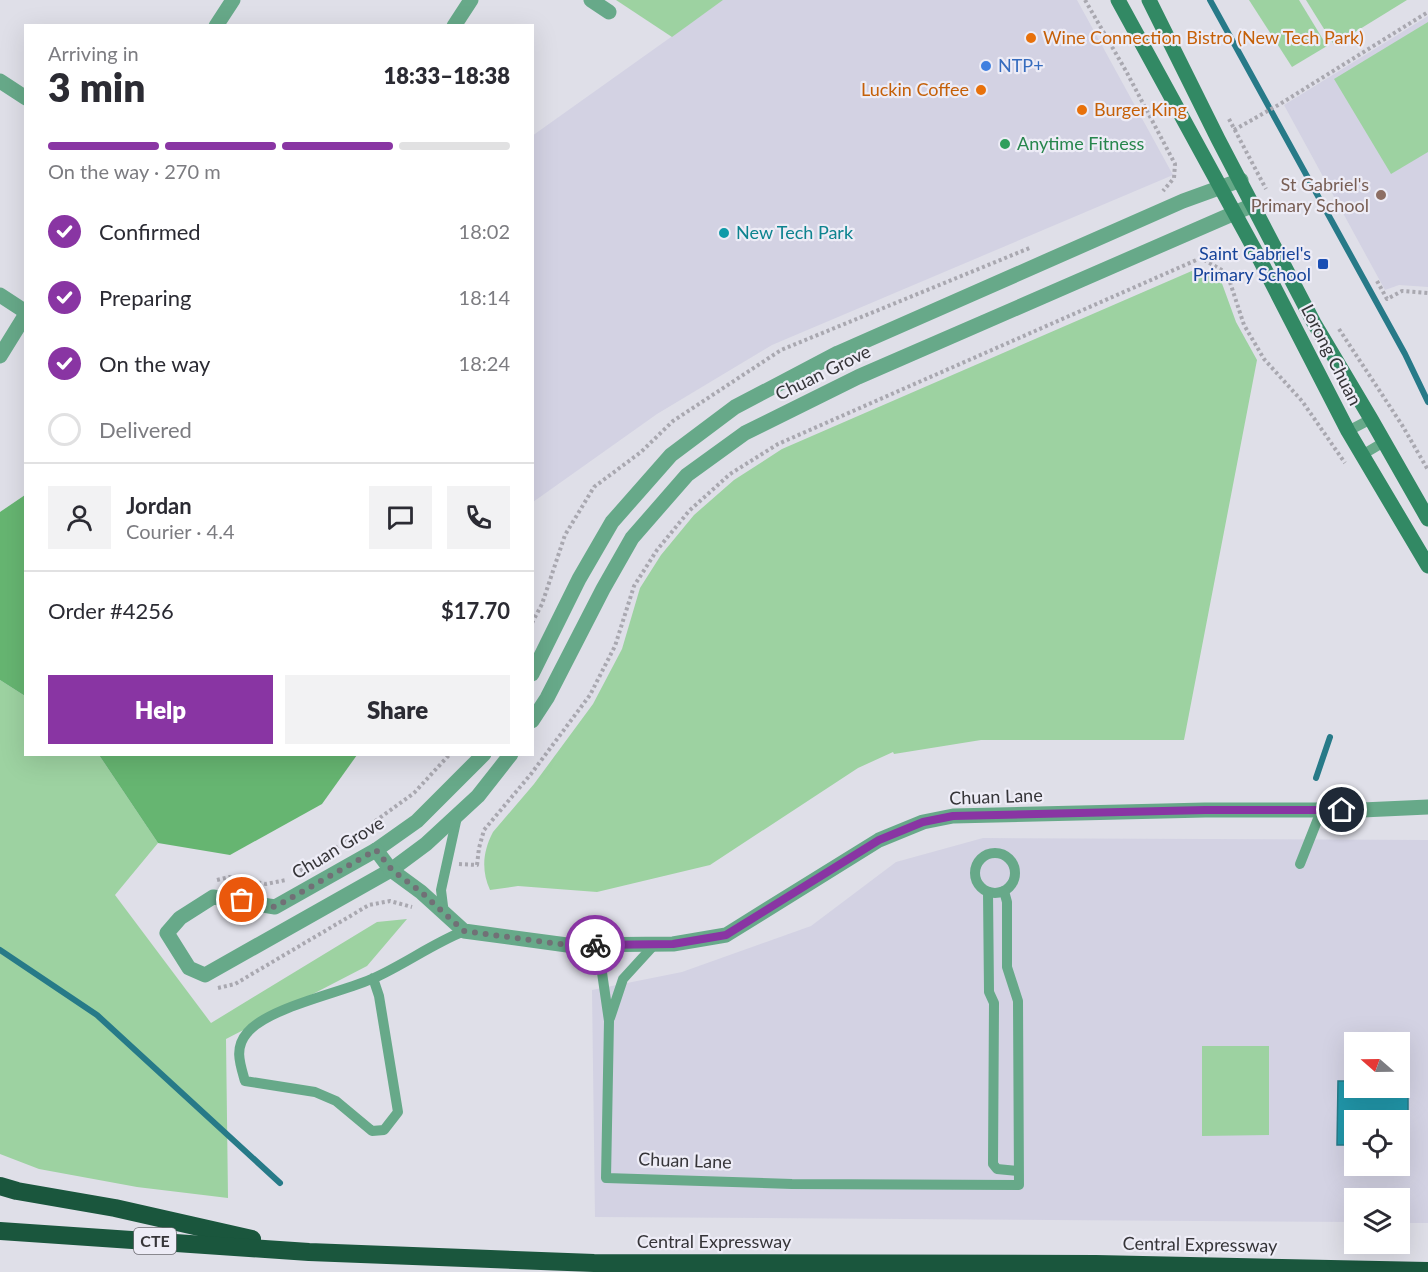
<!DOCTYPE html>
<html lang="en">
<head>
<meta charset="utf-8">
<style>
  :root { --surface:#fff; --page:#f2f2f3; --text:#2b2b33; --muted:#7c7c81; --line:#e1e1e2; --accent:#8935a3 }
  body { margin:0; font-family:Lato,sans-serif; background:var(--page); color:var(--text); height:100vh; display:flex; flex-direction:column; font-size:22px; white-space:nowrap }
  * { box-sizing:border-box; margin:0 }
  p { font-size:20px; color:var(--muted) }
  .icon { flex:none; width:33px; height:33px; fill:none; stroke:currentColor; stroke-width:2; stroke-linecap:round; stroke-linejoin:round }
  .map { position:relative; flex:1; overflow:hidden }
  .panel { position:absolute; left:24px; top:24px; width:510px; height:732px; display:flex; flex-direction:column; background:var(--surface); border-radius:0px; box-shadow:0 6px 24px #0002 }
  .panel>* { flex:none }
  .needle { width:39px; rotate:290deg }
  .fabs { position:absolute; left:1344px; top:1032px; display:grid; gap:12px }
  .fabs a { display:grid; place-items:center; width:66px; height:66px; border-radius:0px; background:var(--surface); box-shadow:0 6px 24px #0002; font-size:30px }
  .pin { position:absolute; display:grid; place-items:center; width:51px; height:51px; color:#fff; margin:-26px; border:3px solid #fff; border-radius:50%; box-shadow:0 2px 6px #0007 }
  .courier { position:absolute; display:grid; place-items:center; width:60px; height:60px; margin:-30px; border:4px solid #8935a3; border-radius:50%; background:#fff; color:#222; box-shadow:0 2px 8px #0007 }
  .summary em { font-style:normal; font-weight:800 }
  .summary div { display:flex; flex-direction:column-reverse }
  .summary { display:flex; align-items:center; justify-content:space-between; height:102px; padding:0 24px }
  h1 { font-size:39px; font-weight:800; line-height:45px }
  .bar { display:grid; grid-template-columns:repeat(4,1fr); gap:9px 6px; align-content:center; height:72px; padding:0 24px }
  .bar i { height:8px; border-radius:4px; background:var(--line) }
  .bar .on { background:var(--accent) }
  .bar p { grid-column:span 4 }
  .line { display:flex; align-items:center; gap:15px; padding:0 24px; border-top:2px solid var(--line) }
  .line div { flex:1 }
  .round { display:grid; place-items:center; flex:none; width:63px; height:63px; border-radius:0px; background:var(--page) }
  ol { padding:0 24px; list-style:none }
  li { display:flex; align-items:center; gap:18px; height:66px }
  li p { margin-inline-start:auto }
  li .icon { padding:6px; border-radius:50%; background:var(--accent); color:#fff; stroke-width:4 }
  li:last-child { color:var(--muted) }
  li i { width:33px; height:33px; border:3px solid var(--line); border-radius:50% }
  .button { display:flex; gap:12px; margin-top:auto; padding:12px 24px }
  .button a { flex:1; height:69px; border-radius:0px; background:var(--accent); color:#fff; font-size:24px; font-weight:800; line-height:69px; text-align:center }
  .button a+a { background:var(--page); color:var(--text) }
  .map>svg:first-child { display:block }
  .built { fill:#d3d2e3; fill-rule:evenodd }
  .green { fill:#9dd2a1 }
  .forest { fill:#66b571 }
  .water { fill:#2197aa; stroke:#277a88; stroke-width:1.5 }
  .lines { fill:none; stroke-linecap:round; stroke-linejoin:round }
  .stream { stroke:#277a88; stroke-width:6 }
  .path { stroke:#a9a8b0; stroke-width:4; stroke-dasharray:3 3; stroke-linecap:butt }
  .service { stroke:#67a989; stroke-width:10 }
  .minor { stroke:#67a989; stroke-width:15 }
  .secondary { stroke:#328964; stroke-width:15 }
  .motorway { stroke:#1a563d; stroke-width:18 }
  .done { stroke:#717076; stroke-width:6; stroke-dasharray:0 10.8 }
  .route { stroke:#8935a3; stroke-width:8 }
  .food-dot { fill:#e8710a; stroke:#edecf6; stroke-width:2 }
  .shop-dot { fill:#3f7fe0; stroke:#edecf6; stroke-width:2 }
  .leisure-dot { fill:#2e9e5b; stroke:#edecf6; stroke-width:2 }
  .education-dot { fill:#8d6e63; stroke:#edecf6; stroke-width:2 }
  .culture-dot { fill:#0f9aa8; stroke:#edecf6; stroke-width:2 }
  .transit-dot { fill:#1a4fb4; stroke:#edecf6; stroke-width:2 }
  .labels { text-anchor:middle; stroke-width:4.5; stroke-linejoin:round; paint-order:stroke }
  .shield { fill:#edecf6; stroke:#6d6c72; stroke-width:1.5 }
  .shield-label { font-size:16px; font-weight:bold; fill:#363539 }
  .food-label { font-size:18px; fill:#c56008; stroke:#edecf6; text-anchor:start }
  .shop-label { font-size:18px; fill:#366cbe; stroke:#edecf6; text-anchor:start }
  .leisure-label { font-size:18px; fill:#27864d; stroke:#edecf6; text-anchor:start }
  .education-label { font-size:18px; fill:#785e54; stroke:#edecf6; text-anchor:end }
  .culture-label { font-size:18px; fill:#0d838f; stroke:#edecf6; text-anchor:start }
  .transit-label { font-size:18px; fill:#164399; stroke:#edecf6; text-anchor:end }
  .street-label { font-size:18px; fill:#363539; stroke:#edecf6 }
</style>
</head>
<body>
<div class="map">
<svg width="1428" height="1272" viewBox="0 0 1428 1272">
  <rect width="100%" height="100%" fill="#dfdfe8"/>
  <g class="built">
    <polygon points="723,0 1077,0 1173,175 772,345 657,414 533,502 532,136"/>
    <polygon points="1428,16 1428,287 1399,285 1385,290 1284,105"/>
    <path d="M983,838l445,2v383h-28v-25h-46v24l-759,-5 -3,-227 90,-18 129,-46 85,-64zM1354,1042h46v46h-46zM1354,1120h46v46h-46z"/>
  </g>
  <g class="green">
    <polygon points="616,0 723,0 672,37"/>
    <polygon points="1249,0 1299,0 1327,46 1292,67"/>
    <polygon points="1306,0 1407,0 1334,45"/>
    <polygon points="1428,22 1428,152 1391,174 1334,79"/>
    <path d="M1194,270l26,8 16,44 21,38 -73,380h-203l-87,14 -1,-2 -35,16 -148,97 -113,27 -79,-6 -28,4c-9,-20 -7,-39 3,-58l41,-48 59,-80 29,-55 18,-61 21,-33 33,-40 40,-35 48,-31z"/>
    <polygon points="0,680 25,696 26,754 99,755 158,843 115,895 211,1023 377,922 407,919 367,966 226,1039 228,1198 137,1187 39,1169 0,1154"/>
    <polygon points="1202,1046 1269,1046 1269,1135 1202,1136"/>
  </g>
  <g class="forest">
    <polygon points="25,495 25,696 0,680 0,512"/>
    <polygon points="99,755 357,755 322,804 230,855 158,843"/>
  </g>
  <polygon class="water" points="1338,1081 1354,1081 1354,1088 1400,1088 1400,1081 1408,1081 1408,1145 1400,1145 1400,1120 1354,1120 1354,1145 1337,1145"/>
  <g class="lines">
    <g class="stream">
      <polyline points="1210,0 1405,354 1428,402"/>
      <polyline points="1316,778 1330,737"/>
      <polyline points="0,950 97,1015 280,1183"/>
    </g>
    <g class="path">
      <polyline points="1085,0 1126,71 1175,164 1174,178 1163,191"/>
      <polyline points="1229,119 1266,189"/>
      <polyline points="1234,130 1280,104 1428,12"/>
      <polyline points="1377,281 1387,299 1402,291 1428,293"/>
      <polyline points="1339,329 1402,425 1428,470"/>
      <polyline points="532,623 542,604 565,535 594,487 641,452 673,421 781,350 1032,247"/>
      <polyline points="459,864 477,865 479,848 484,830 531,774 590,695 615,646 634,586 657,550 689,511 730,474 778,444 1201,258 1227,273 1244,325 1264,359 1302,401 1345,463"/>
      <polyline points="295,874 359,833 414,793 450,754"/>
      <polyline points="217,880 229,877 266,884 286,880"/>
      <polyline points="218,988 235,984 369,905 390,901 412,907"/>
    </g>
    <g class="service">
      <polyline points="1348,431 1371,419"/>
      <polyline points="1362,455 1384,442"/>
      <circle cx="995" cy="873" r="20"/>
      <polyline points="1300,864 1321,811"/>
      <polyline points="988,892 989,992 994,1003 993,1164 997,1169 1018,1171"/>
      <polyline points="444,914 441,890 457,817"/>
      <polyline points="598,945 609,1021 606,1178 792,1184 1019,1185 1018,1001 1007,967 1007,902 1004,891"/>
      <path d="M373,978l6,18 19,116 -14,18 -12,1 -36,-30 -21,-9 -70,-11c-5,-17 -11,-33 2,-48 21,-26 94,-40 127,-55 31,-14 58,-34 90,-47"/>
      <polyline points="610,1018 623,979 655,944"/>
    </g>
    <g class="minor">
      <polyline points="591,0 609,12"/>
      <polyline points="216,26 233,0"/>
      <polyline points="454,26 471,0"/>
      <polyline points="0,81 26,98"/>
      <polyline points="0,295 26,312"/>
      <polyline points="0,356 26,314"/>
      <polyline points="532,674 579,579 612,522 671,455 735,407 838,353 1183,201 1241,180"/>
      <polyline points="532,721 547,698 603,589 632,538 687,475 745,433 858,377 1253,205"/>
      <polyline points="484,754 417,821 376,850 275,907 213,897 180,918 167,933 189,968 205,975 391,870 426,844 478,796 511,754"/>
      <polyline points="376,850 391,870 421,892 464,931 567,945 673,944 726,935 879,840 923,822 953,816 1205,810 1362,810 1428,807"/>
    </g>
    <g class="secondary">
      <polyline points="1118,0 1257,254 1348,431 1428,566"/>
      <polyline points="1149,0 1218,139 1314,323 1371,419 1428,519"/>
    </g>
    <g class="motorway">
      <polyline points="0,1186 17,1191 115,1208 252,1239"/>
      <polyline points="0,1231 309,1252 594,1263 1096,1264 1428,1271"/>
    </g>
  </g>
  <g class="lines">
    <polyline class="done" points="242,900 275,907 376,850 392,870 421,892 464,931 567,945 595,945"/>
    <polyline class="route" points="595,945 673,944 726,935 879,840 923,822 953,816 1205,810 1342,810"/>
  </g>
  <g class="food-dot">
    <circle cx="1031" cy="38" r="6"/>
    <circle cx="981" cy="90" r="6"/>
    <circle cx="1082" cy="110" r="6"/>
  </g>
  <circle class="shop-dot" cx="986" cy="66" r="6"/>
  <circle class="leisure-dot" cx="1005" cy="144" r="6"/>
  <circle class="education-dot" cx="1381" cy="195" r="6"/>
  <circle class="culture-dot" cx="724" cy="233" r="6"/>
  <rect class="transit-dot" x="1317" y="258" width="12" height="12" rx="3"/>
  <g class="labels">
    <rect class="shield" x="134" y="1228" width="42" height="26" rx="4.5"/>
    <g class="shield-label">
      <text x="155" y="1247">CTE</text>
    </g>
    <g class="food-label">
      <text x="1043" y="44">Wine Connection Bistro (New Tech Park)</text>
      <text x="969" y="96" text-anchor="end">Luckin Coffee</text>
      <text x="1094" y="116">Burger King</text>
    </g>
    <g class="shop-label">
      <text x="998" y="72">NTP+</text>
    </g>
    <g class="leisure-label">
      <text x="1017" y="150">Anytime Fitness</text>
    </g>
    <g class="education-label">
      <text x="1369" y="191">St Gabriel's<tspan x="1369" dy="21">Primary School</tspan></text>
    </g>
    <g class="culture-label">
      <text x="736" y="239">New Tech Park</text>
    </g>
    <g class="transit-label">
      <text x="1311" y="260">Saint Gabriel's<tspan x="1311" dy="21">Primary School</tspan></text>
    </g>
    <g class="street-label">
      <text transform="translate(1331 355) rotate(63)" y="6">Lorong Chuan</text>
      <text transform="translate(823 373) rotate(-26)" y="6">Chuan Grove</text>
      <text transform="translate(996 797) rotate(-2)" y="6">Chuan Lane</text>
      <text transform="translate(338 848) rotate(-31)" y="6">Chuan Grove</text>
      <text transform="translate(685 1161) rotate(2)" y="6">Chuan Lane</text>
      <text x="714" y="1248">Central Expressway</text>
      <text transform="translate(1200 1245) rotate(1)" y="6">Central Expressway</text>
    </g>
  </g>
</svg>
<div class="fabs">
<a><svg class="needle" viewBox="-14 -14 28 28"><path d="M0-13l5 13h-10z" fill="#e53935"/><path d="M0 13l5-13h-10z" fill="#7c7c81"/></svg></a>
<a><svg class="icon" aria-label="locate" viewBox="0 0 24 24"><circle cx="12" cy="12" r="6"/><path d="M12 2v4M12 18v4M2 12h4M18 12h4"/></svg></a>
<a><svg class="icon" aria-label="layers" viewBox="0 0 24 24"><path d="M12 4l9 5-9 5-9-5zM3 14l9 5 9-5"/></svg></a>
</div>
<div class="pin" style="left:242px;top:900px;background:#ea580c"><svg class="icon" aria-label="bag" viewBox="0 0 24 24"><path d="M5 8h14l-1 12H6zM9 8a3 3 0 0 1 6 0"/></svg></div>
<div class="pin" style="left:1342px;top:810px;background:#1f2937"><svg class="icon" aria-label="home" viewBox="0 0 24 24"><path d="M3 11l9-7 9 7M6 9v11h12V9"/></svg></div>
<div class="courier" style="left:595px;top:945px"><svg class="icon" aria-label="bike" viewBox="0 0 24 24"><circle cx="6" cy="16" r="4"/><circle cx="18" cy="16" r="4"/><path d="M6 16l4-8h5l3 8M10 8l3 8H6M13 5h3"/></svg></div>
<section class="panel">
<div class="summary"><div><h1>3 min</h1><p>Arriving in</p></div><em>18:33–18:38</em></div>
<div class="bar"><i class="on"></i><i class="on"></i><i class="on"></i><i></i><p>On the way · 270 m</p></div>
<ol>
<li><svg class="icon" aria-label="check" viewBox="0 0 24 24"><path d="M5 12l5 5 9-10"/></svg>Confirmed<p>18:02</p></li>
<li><svg class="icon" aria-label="check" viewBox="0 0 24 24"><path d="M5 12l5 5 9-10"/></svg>Preparing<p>18:14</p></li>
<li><svg class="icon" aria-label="check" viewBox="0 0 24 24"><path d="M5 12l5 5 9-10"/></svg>On the way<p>18:24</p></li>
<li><i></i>Delivered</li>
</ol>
<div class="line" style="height:108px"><a class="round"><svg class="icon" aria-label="person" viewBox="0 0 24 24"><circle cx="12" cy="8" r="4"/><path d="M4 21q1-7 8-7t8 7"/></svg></a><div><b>Jordan</b><p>Courier · 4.4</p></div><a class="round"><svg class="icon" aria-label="chat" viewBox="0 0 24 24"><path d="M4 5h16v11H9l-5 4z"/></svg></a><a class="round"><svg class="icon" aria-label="phone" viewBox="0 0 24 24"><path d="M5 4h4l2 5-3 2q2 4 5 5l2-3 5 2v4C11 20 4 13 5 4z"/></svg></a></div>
<div class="line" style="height:78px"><div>Order #4256</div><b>$17.70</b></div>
<div class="button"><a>Help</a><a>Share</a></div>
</section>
</div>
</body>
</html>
